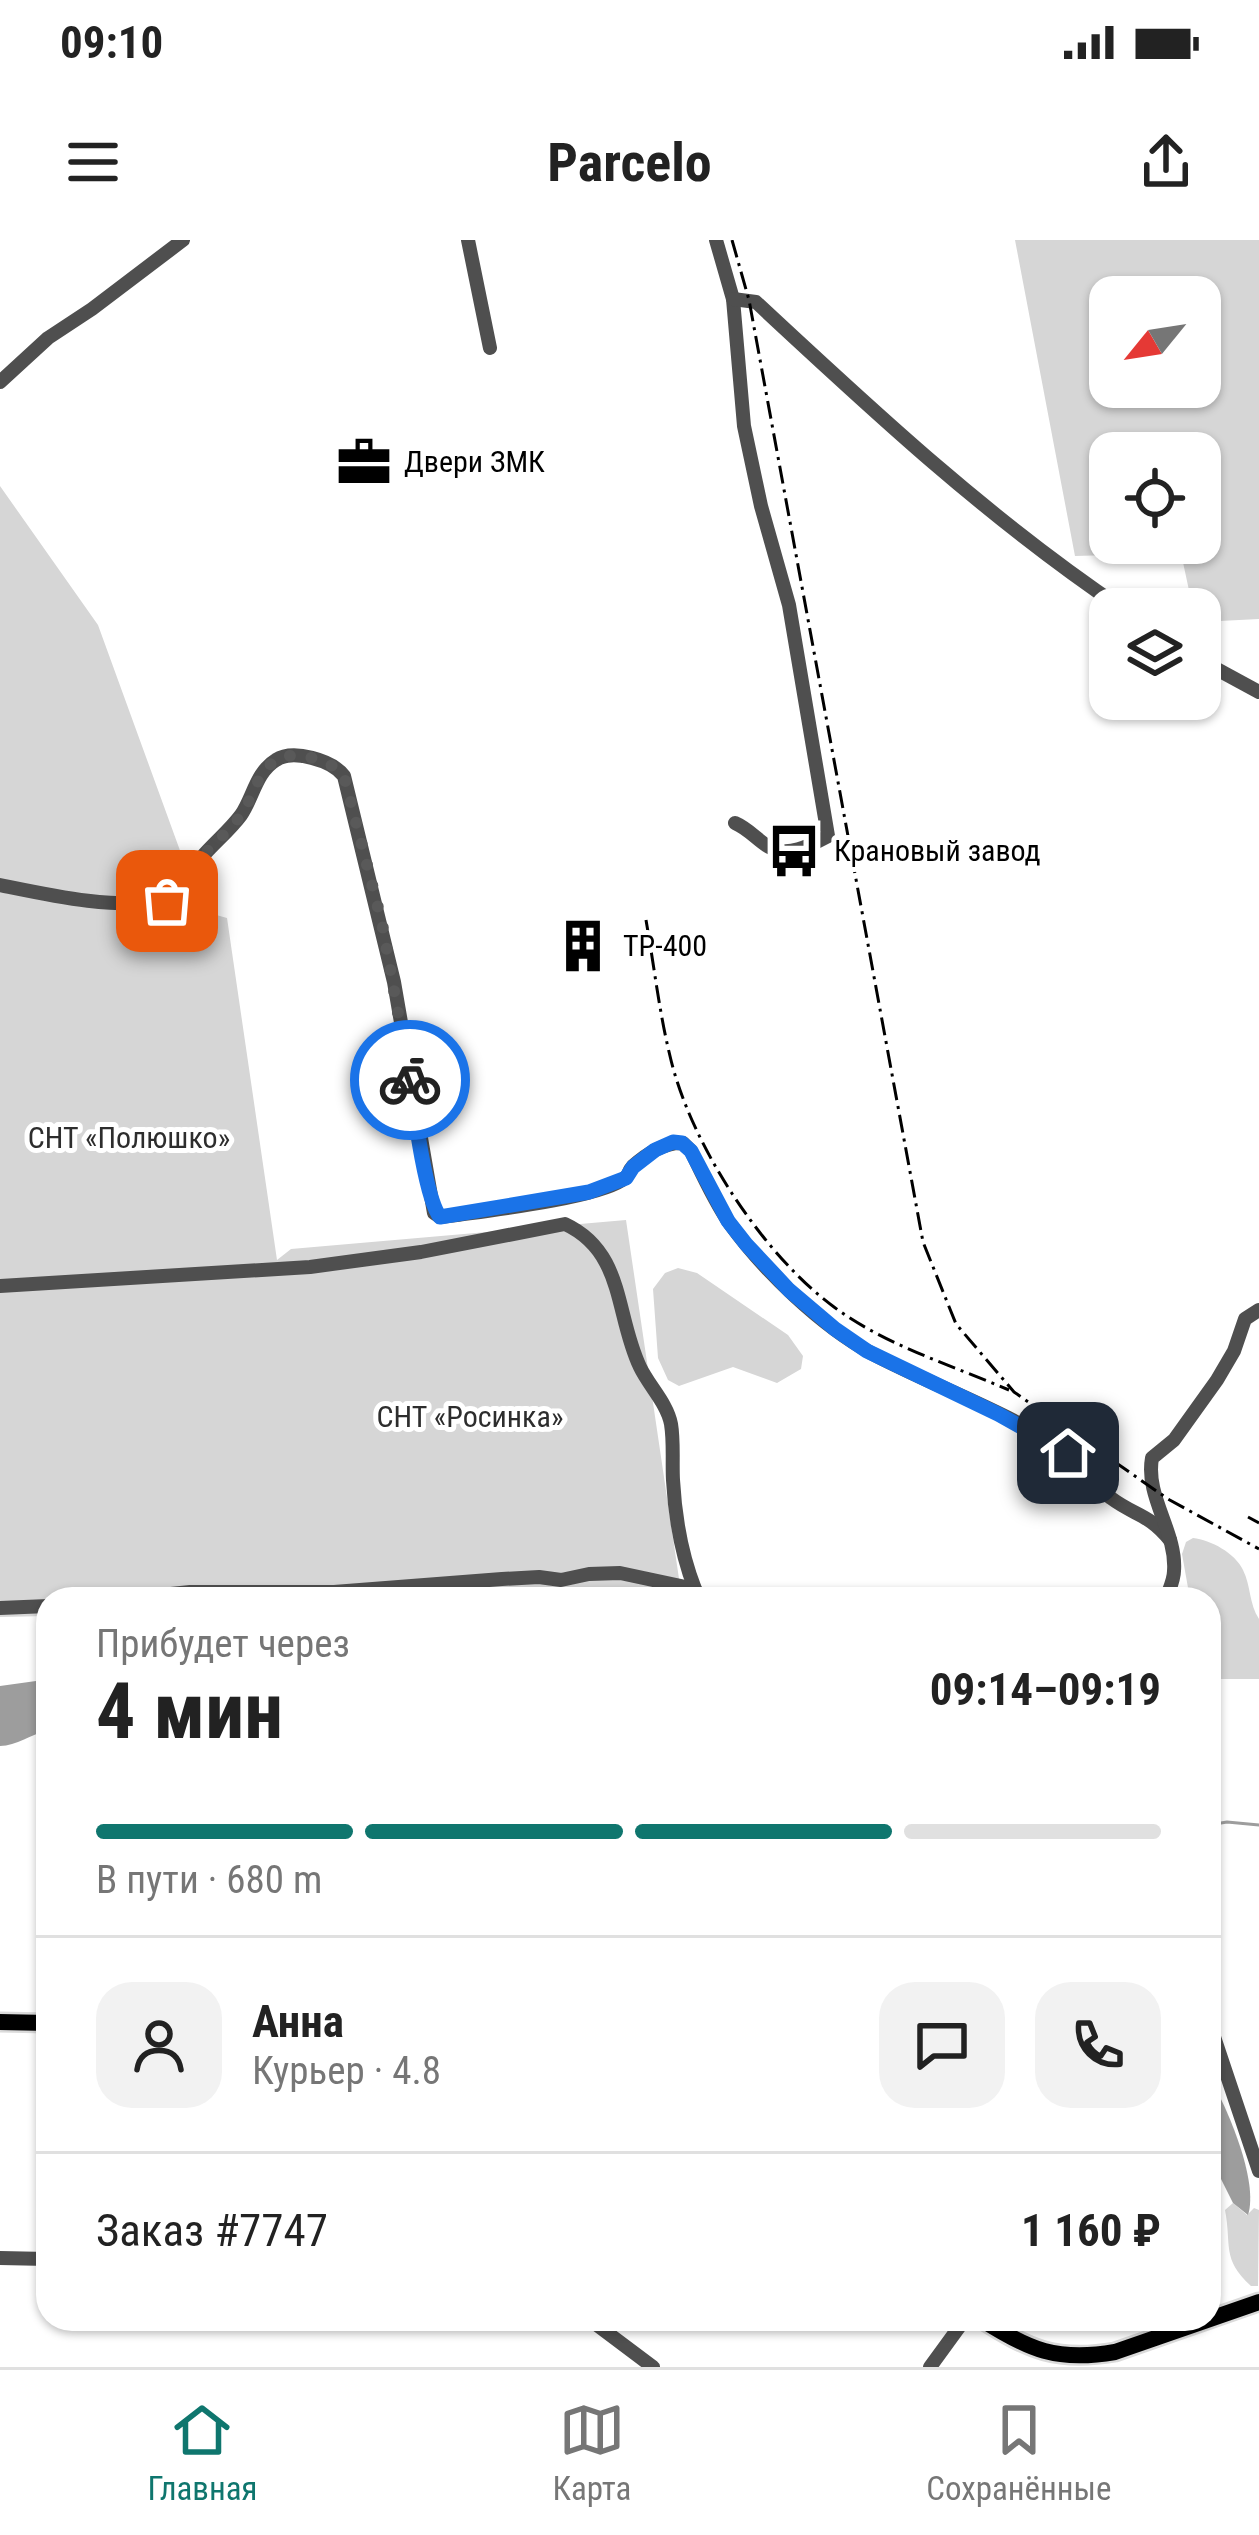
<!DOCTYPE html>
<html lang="ru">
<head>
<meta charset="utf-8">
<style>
  :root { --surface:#fff; --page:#f2f2f2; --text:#222; --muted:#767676; --line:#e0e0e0; --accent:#0f766e }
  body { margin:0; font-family:"Roboto Condensed",sans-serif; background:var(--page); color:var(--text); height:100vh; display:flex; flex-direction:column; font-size:45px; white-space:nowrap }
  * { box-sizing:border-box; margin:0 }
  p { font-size:39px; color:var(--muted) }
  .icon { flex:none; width:66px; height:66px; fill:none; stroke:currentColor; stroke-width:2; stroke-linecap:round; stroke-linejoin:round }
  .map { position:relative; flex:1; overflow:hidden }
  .side { position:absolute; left:36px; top:1347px; width:1185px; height:744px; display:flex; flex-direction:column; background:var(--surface); border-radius:36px; box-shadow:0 3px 9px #0004 }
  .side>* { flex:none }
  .needle { width:78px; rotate:240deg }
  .fabs { position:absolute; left:1089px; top:36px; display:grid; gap:24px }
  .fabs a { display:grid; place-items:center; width:132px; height:132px; border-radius:24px; background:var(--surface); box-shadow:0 3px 9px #0004; font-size:60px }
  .pin { position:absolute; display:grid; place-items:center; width:102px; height:102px; color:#fff; margin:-51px; border-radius:24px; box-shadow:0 6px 18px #0006 }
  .courier { position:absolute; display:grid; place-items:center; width:120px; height:120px; margin:-60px; border:9px solid #1a73e8; border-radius:50%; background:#fff; color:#222; box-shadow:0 3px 15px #0007 }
  .headline em { font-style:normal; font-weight:700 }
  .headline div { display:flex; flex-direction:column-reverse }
  .headline { display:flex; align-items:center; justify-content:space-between; height:204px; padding:0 60px }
  h1 { font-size:78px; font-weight:700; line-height:90px }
  .bar { display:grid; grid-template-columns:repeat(4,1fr); gap:18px 12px; align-content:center; height:144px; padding:0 60px }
  .bar i { height:15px; border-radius:9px; background:var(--line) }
  .bar .current { background:var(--accent) }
  .bar p { grid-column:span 4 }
  .line { display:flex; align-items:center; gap:30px; padding:0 60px; border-top:3px solid var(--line) }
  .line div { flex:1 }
  .round { display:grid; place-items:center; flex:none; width:126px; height:126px; border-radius:36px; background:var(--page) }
  .status { display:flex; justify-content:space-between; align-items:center; height:84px; padding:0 60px; background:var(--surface); direction:ltr }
  .status svg { height:33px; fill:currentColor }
  header { display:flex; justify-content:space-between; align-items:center; height:156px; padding:0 60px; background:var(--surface); font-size:54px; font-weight:700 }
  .tabs { display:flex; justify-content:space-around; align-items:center; height:168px; border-top:3px solid var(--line); background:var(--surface); font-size:33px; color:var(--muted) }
  .tabs a { display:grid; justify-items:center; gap:6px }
  .tabs .current { color:var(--accent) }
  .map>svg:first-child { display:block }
  .green { fill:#d6d6d6; fill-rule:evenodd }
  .water { fill:#9d9d9d }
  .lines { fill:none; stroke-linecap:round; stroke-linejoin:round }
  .stream { stroke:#9d9d9d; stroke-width:3 }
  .major-casing { stroke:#dbdbdb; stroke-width:21 }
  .minor { stroke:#4f4f4f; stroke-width:14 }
  .major { stroke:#000; stroke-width:16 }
  .rail { stroke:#000; stroke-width:3; stroke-dasharray:18 6 3 6; stroke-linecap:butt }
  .done { stroke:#595959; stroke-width:12; stroke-dasharray:0 21.6 }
  .route { stroke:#1a73e8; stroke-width:15 }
  .labels { text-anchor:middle; stroke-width:10; stroke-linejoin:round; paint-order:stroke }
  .poi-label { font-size:30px; fill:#000; stroke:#fff; text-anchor:start }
  .park-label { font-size:30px; fill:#2d2d2d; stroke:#fff }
</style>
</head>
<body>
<div class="status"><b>09:10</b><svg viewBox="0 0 49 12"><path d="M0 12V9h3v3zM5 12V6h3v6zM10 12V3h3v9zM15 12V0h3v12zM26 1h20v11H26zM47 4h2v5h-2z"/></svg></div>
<header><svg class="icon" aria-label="menu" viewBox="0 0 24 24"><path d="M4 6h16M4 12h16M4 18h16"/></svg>Parcelo<svg class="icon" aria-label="share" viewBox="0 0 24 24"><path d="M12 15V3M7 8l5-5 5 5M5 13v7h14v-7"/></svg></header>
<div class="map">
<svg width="1259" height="2127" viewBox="0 0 1259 2127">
  <rect width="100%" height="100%" fill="#fff"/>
  <g class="green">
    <path d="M1015,0h244v379l-59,3v-13h-7l-12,-56 -106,3zM1200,57v90h-90v-90zM1200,213v90h-90v-90z"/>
    <polygon points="0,246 98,385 202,671 227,678 277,1020 291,1009 626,980 682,1359 48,1359 48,1376 0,1377"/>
    <polygon points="678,1028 697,1033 788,1095 803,1116 801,1129 777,1143 733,1127 679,1146 668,1140 658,1118 653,1049 665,1033"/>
    <path d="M1193,1298c18,2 42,15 50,32 8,16 6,34 16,49v60h-40l-10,-7v-73h-19l-8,-45 4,-12z"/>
    <path d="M1233,1963l14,12 7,-7 5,2 -1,76h-7c-30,-28 -19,-40 -26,-76z"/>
  </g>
  <g class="water">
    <path d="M48,1433v57c-16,4 -32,16 -48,16v-60l36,-5z"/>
    <path d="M1209,1836c18,31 50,105 39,139l-15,-12 -24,-48z"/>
  </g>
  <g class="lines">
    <polyline class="stream" points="1209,1585 1227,1582 1259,1585"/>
    <defs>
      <g id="major">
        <polyline points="0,1782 48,1783"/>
        <path d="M981,2079c48,31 76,43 134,33l144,-50"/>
      </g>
    </defs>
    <use href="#major" class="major-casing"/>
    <g class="minor">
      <polyline points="468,0 490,108"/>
      <path d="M716,0l17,59 11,127 17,80 28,99 39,231c-17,9 -40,22 -59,11 -12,-7 -20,-18 -34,-24"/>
      <path d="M733,59l23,3c117,109 233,217 367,307"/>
      <polyline points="0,142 48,98 92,69 183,0"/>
      <polyline points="1200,420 1259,452"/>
      <path d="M0,645c54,11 112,24 167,16 15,-12 23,-30 35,-44 12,-14 28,-27 39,-42 12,-17 15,-43 35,-55 17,-11 56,0 68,16l50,206 40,231 6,4 17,-2c36,-5 137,-17 165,-35 10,-7 3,-5 11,-14 13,-12 32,-24 50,-23l8,8c12,25 23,50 39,73 34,47 90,101 141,129 64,34 136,58 196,99 18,13 27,34 44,46 24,18 37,15 59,42"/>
      <path d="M0,1046l310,-19 111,-15 144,-28c60,28 50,91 75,143 9,19 27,36 31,57 3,18 1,38 2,56 2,36 9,76 22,109"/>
      <polyline points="123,1359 190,1352 334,1352 502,1339 539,1337 561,1340 589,1334 620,1333 695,1349 698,1359"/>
      <path d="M1166,1359c3,-9 8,-19 8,-28 3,-39 -29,-74 -22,-113l22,-18 43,-60 17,-29 11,-32 14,-9"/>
      <polyline points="0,1368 48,1366"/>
      <polyline points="1209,1782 1259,1931"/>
      <polyline points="0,2018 48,2019"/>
      <polyline points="589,2079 653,2127"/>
      <polyline points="930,2127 965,2079"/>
    </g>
    <use href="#major" class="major"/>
    <g class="rail">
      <polyline points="732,0 749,60 923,1002 956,1084 1014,1152 1168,1259 1259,1309"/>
      <path d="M646,680c8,45 13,91 24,136 20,87 92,198 164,251 51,38 117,58 175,83"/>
      <polyline points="1248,1277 1259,1283"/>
    </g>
  </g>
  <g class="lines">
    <path class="done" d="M167,661c15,-12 23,-30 35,-44 12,-14 28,-27 39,-42 12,-17 16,-43 35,-55 17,-11 57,0 68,16l38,147 28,157"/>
    <path class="route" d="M410,840c4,29 15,118 30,137l149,-25 37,-14 7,-11 22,-17 18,-8 9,1 9,8 37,70 18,23 43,46 46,39 32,22 131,63 70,39"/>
  </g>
  <defs>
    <symbol id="office-bare" viewBox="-9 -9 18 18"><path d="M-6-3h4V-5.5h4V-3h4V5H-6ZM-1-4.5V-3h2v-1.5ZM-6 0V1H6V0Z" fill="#000" stroke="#fff" stroke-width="2.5" paint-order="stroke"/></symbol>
    <symbol id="bus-bare" viewBox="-9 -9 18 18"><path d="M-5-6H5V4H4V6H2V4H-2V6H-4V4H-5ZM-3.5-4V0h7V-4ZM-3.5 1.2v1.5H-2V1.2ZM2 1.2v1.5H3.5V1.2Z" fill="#000" stroke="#fff" stroke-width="2.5" paint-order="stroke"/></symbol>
    <symbol id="building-bare" viewBox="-9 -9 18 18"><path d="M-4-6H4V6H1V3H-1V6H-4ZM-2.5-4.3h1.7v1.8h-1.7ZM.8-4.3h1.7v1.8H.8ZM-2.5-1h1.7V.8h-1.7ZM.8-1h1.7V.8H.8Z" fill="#000" stroke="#fff" stroke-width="2.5" paint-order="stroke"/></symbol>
  </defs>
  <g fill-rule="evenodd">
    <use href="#office-bare" x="326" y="184" width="76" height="76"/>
    <use href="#bus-bare" x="756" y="573" width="76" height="76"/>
    <use href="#building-bare" x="545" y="668" width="76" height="76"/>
  </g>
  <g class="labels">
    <g class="poi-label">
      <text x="404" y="232">Двери ЗМК</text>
      <text x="834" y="621">Крановый завод</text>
      <text x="623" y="716">ТР-400</text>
    </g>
    <g class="park-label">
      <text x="129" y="908">СНТ «Полюшко»</text>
      <text x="470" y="1187">СНТ «Росинка»</text>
    </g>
  </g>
</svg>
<div class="fabs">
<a><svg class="needle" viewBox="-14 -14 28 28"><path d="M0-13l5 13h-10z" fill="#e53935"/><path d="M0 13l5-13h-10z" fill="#767676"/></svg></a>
<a><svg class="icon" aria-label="locate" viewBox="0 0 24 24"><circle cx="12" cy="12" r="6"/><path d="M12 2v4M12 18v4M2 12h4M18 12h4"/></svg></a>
<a><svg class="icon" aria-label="layers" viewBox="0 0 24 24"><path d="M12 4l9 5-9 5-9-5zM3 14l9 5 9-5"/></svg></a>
</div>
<div class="pin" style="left:167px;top:661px;background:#ea580c"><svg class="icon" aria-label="bag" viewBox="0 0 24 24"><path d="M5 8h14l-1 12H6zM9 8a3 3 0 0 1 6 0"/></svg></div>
<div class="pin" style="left:1068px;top:1213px;background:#1f2937"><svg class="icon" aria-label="home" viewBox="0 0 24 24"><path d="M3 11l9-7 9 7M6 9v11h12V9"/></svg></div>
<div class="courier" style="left:410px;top:840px"><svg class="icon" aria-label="bike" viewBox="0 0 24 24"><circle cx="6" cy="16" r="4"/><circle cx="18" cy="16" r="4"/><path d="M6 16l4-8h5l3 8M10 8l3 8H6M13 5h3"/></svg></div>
<section class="side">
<div class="headline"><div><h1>4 мин</h1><p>Прибудет через</p></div><em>09:14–09:19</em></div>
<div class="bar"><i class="current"></i><i class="current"></i><i class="current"></i><i></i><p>В пути · 680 m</p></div>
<div class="line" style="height:216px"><a class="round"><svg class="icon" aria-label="person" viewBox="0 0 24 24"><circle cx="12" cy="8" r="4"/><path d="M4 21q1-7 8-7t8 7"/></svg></a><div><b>Анна</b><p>Курьер · 4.8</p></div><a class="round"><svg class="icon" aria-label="chat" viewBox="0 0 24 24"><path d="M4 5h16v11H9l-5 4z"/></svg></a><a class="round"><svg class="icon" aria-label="phone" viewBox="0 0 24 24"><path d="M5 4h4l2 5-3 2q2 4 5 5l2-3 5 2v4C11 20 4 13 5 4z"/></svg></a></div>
<div class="line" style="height:156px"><div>Заказ #7747</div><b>1 160 ₽</b></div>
</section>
</div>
<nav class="tabs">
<a class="current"><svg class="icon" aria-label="home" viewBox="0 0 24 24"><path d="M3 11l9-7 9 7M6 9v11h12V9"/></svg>Главная</a>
<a><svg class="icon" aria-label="map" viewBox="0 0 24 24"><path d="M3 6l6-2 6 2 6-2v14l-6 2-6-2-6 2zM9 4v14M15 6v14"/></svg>Карта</a>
<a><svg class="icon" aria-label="saved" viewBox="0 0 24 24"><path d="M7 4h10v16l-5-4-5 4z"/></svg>Сохранённые</a>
</nav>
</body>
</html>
